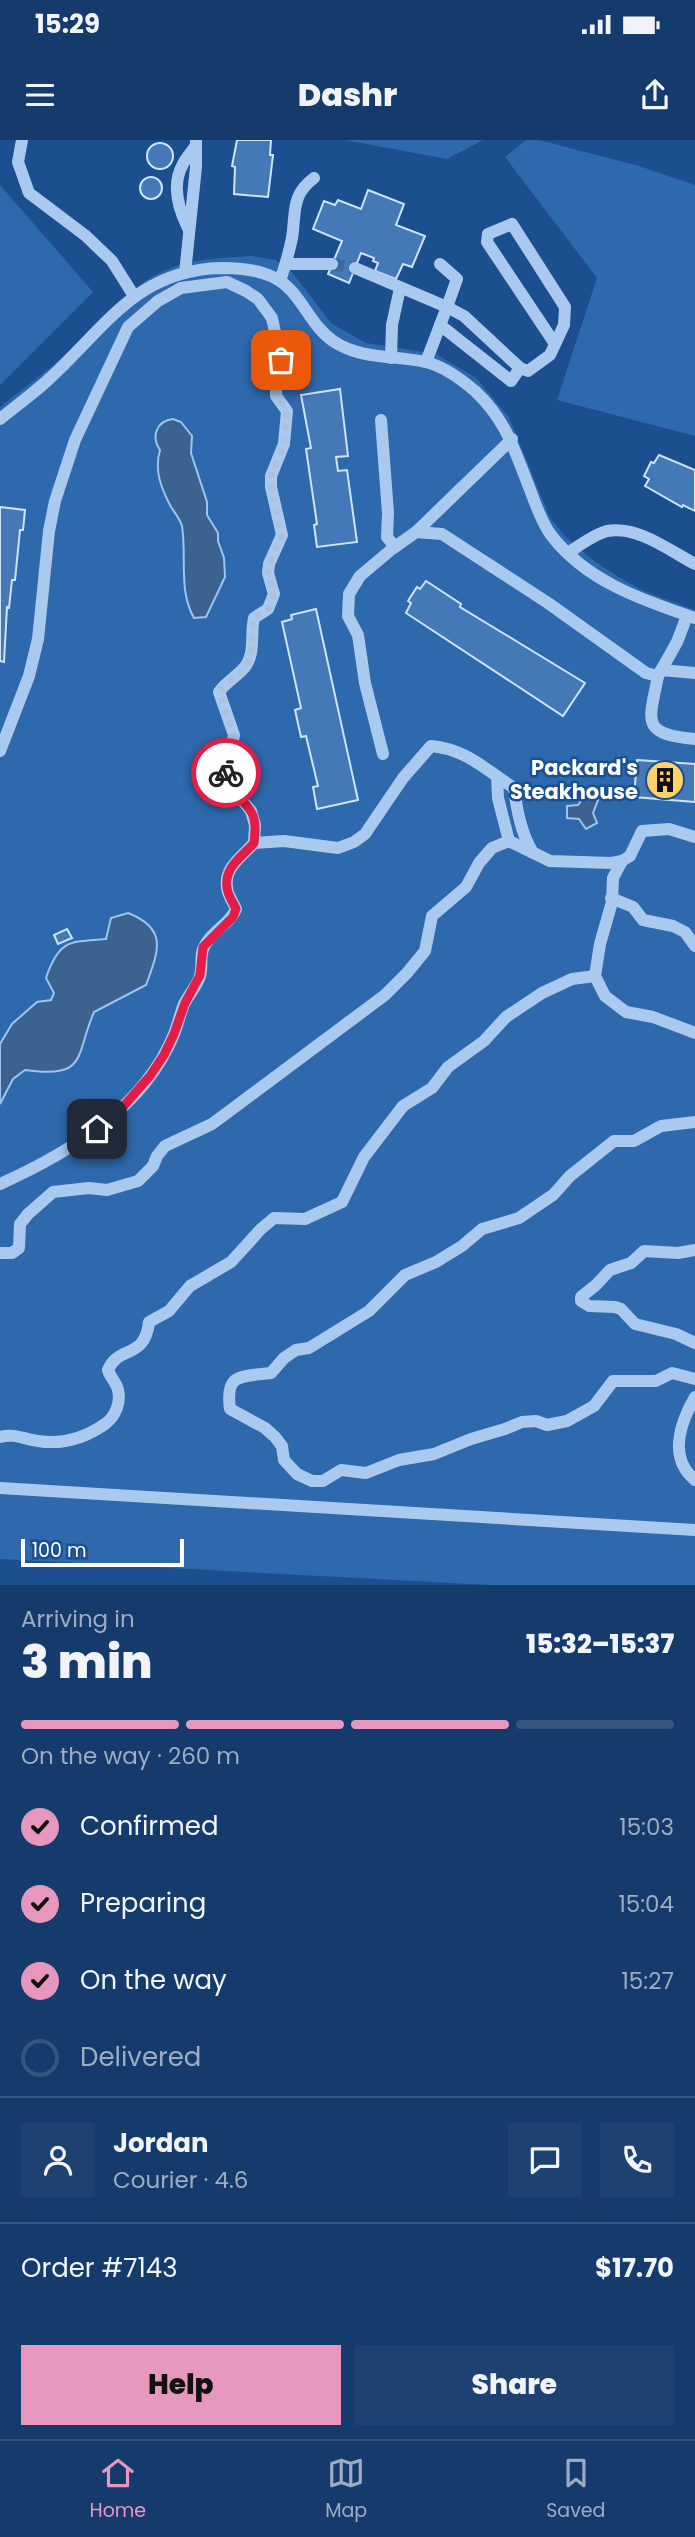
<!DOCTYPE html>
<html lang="en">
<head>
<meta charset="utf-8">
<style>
  :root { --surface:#143b6b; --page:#1d4271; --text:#f1f3f6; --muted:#9dadc1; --line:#33557e; --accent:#e797bd }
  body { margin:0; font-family:Poppins,sans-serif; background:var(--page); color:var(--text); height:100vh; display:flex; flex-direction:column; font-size:26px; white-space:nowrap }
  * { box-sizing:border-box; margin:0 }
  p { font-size:23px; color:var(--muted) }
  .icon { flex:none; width:38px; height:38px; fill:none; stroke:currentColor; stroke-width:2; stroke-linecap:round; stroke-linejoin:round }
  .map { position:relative; height:1445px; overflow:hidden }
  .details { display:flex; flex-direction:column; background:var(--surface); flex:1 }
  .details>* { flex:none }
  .scale { position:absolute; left:21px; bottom:18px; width:163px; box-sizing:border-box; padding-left:7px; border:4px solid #fff; border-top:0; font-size:19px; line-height:24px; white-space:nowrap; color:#fff; -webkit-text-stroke:5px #1b4f8f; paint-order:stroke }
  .pin { position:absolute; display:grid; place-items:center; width:60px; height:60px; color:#fff; margin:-30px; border-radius:14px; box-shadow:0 4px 10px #0006 }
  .courier { position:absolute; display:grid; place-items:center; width:70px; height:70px; margin:-35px; border:5px solid #e11d48; border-radius:50%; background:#fff; color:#222; box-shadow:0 2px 9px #0007 }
  .summary em { font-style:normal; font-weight:800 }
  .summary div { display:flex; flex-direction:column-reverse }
  .summary { display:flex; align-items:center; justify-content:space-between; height:119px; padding:0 21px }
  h1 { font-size:46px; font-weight:800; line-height:52px }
  .bar { display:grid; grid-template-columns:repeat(4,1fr); gap:10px 7px; align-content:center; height:84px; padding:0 21px }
  .bar i { height:9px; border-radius:5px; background:var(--line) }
  .bar .selected { background:var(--accent) }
  .bar p { grid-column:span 4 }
  .line { display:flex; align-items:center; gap:18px; padding:0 21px; border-top:2px solid var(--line) }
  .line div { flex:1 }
  .round { display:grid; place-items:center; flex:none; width:74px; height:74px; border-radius:0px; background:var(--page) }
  ol { padding:0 21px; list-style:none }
  li { display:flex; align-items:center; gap:21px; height:77px }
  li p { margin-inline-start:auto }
  li .icon { padding:7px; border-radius:50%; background:var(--accent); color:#111; stroke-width:4 }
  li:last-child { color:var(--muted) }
  li i { width:38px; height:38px; border:4px solid var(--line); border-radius:50% }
  .cta { display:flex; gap:14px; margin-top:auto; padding:14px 21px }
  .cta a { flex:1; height:80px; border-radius:0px; background:var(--accent); color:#111; font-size:28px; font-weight:800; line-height:80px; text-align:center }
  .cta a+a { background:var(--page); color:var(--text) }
  .status { display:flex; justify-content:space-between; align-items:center; height:49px; padding:0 35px; background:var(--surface); direction:ltr }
  .status svg { height:19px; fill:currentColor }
  header { display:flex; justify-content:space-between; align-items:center; height:91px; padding:0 21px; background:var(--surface); font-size:32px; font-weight:800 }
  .tab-bar { display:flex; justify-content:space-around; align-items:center; height:98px; border-top:2px solid var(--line); background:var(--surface); font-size:19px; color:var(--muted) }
  .tab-bar a { display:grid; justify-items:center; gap:4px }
  .tab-bar .selected { color:var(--accent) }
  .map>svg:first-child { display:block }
  .green { fill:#2e69ad }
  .water { fill:#3c6290; stroke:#9cc4f0; stroke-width:2 }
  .building { fill:#4478b7; stroke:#cfe3fa; stroke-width:2 }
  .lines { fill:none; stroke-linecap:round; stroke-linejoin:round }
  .minor-tunnel { stroke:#3d69a0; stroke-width:12; stroke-dasharray:12 6; stroke-linecap:butt }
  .minor { stroke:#a9c9ee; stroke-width:12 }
  .done { stroke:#afc1d8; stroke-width:7; stroke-dasharray:0 12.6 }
  .route { stroke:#e11d48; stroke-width:9 }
  .labels { text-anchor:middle; stroke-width:5; stroke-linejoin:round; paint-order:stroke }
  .poi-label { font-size:21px; font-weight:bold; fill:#fff; stroke:#1b4f8f; text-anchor:end }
</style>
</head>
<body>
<div class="status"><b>15:29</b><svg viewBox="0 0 49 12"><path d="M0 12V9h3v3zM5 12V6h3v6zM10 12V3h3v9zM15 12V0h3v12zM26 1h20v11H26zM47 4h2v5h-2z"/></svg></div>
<header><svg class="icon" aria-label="menu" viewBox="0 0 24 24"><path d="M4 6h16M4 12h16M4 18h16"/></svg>Dashr<svg class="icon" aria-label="share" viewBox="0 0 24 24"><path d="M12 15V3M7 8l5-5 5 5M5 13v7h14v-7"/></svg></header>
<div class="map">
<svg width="695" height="1445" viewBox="0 0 695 1445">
  <rect width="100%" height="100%" fill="#1b4f8f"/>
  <g class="green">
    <polygon points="345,0 483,0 447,19"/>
    <polygon points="526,0 539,0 639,26 695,45 695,296 557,260 597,138 505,17"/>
    <polygon points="0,45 93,152 0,245"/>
    <path d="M251,116l24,4 16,11 41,53 34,19 70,11 40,24 33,39 41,101 17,20 27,23 26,17 24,13 51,19v975h-206l-489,-26v-1152c20,-16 41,-31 59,-47 37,-33 65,-74 112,-92 25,-10 54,-10 80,-12z"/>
  </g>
  <g class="water">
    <path d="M173,279l8,3 11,14 -1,17 16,49v13l11,18v8l6,17 1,19 -19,40 -12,1c-16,-29 -7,-60 -12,-92 -2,-7 -7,-13 -11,-19 -10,-19 -17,-36 -11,-57 -9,-13 -4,-29 13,-31z"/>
    <polygon points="586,654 598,660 593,673 597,683 586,689 579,679 567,678 567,666 578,665"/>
    <path d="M128,773c41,16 30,39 18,72l-52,27c-19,44 -6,67 -69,58l-12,9 -13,25v-60l12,-20 25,-22 14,-2 3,-7 -8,-15c13,-39 24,-36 60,-39l5,-21z"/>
  </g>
  <g class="building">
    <polygon points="237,0 271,0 270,15 273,15 268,57 234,54 235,27 232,26"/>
    <circle cx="160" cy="16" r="13"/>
    <circle cx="151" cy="48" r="11"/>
    <polygon points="368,50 404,64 396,85 425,96 412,127 403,124 396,139 375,131 378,123 373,121 374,118 361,113 349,143 328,134 342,101 313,89 324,61 335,65 338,60 361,69"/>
    <polygon points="340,249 348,316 336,317 338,331 347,330 357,402 317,407 314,385 317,384 306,309 311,308 301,255"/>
    <polygon points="659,315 695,330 695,371 683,365 682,367 645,346 649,339 644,336 651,322 654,323"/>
    <polygon points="0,367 25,370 23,390 20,390 15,440 12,440 9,468 7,467 4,522 0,521"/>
    <polygon points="426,441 461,464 460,467 585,543 563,576 406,473 411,463 408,461 417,447 420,449"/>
    <polygon points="316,469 358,660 317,669 313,647 318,646 306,596 301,597 295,570 301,568 282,482 292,479 291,475"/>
    <polygon points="637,620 695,624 695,662 634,657"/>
    <polygon points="67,789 72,798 58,804 54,795"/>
  </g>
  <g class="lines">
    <polyline class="minor-tunnel" points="332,124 355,128"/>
    <g class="minor">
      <polyline points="22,0 18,22 29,53 86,96 112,121 134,156"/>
      <path d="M188,88c-10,-20 -17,-43 -5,-64 3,-7 9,-12 13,-19"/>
      <polyline points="286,124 332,124"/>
      <polyline points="440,124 457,139 447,167 464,176 520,228 511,241 440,185"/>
      <polyline points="355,128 447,167 426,222"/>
      <polyline points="185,133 196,27 196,0"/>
      <path d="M280,141c5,-15 9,-28 12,-43 4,-26 -1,-43 22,-60"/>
      <polyline points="391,218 392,185 400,148"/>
      <polyline points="520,228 528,231 550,215 564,185 565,167 512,84 488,94 487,102 555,204"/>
      <path d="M0,279c16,-13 34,-26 49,-40 56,-51 87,-109 172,-111 17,0 36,1 52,9 28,13 35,47 60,64 28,19 62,14 92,21 19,4 36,17 50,29 31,29 39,58 54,96 6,15 12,35 22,48 35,46 91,65 144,83"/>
      <polyline points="381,280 388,373 387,397 395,407"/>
      <polyline points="416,392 512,299"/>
      <path d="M568,413c12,-8 25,-18 39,-22 30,-6 63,20 88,33"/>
      <polyline points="661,530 695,533"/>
      <path d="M658,536c-9,46 -18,58 37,63"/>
      <path d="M0,611l29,-75 9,-37 11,-108 6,-30 20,-61 53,-113 30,-26 23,-13 46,-6 19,9 12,8 14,19 9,42 -5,22v14l11,15 -3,33 -13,32v11l11,48 -13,29 -1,9 6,21 -6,15 -14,9c-4,17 2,36 -10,50 -8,9 -18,14 -25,24l15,43 -8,38 2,10 23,28 4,14 -1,18c-11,13 -30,24 -27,44 0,7 6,15 9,22 -6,15 -23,21 -31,36 -6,9 -2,21 -5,31 -3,10 -11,18 -16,28 -4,10 -6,20 -10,30 -30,74 -105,119 -174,150"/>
      <polyline points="383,614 365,543 358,495 348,476 349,454 360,436 392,409 416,392 442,394 548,463 646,533 658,536 677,502 687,476"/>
      <polyline points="497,637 498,658 509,701 550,721 611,723 622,721 630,716 642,691 669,689 695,697"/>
      <path d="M254,703l30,-2 54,7 16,-6 11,-8 38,-56 28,-32c35,3 55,24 83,42 3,23 7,45 19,65"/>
      <polyline points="622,721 613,738 612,762 600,804 595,836 605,856 626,872 653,877 695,893"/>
      <polyline points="611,758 633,767 643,780 673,786 685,792 695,806"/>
      <path d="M695,982l-34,4 -27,15h-20l-44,35 -17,19 -34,23 -37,11 -20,17 -26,16 -31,13 -36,36 -60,37 -13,2 -12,8 -13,15c-31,4 -46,0 -41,36l35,19 10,9 7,9 2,14 13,14 15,7h11l18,-11 25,3 33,-13 35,-6 37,-15 34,-10 17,-7 14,-1 11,4 20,-4 27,-15 19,-25h43l16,-8 23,6"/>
      <polyline points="695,1110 678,1113 644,1111 631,1123 610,1130 596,1145 581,1157 581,1161 589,1166 615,1167 621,1169 635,1184 676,1194 695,1203"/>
      <polyline points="0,1113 12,1113 19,1108 20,1084 28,1074 53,1052 89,1048 107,1050 138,1041 153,1026 157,1016 165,1006 212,984 385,855 407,833 425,811 432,776 466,747 479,723 492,708 509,701"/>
      <path d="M695,1257c-15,26 -27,61 0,83"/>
      <path d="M0,1297c14,-4 24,2 38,4 25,4 47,-3 67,-17 11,-8 16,-22 13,-34 -2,-8 -8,-13 -10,-20 10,-25 37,-10 41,-48l20,-11 21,-25 41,-24 30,-33 13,-11 31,1 37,-17 22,-45 39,-51 29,-18 16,-21 36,-26 22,-24 36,-24 30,-14 23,-3"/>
      <polyline points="0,1348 695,1390"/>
    </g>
  </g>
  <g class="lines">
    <path class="done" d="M226,633l8,-38 -15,-43c7,-10 17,-15 25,-24 12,-14 6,-33 10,-50l14,-9 6,-15 -6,-21 1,-9 13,-29 -11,-48v-11l13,-32 3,-33c-17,-22 -12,-26 -6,-51"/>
    <path class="route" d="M97,989l18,-13 35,-40 14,-21 10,-21 11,-31 15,-28 3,-28 30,-30 3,-8c-3,-7 -9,-15 -9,-22 -3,-20 16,-31 27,-44 1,-11 3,-23 -4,-33 -9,-13 -21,-20 -24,-37"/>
  </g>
  <defs>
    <symbol id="building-disc" viewBox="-11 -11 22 22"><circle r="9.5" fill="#ffd166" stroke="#1b4f8f"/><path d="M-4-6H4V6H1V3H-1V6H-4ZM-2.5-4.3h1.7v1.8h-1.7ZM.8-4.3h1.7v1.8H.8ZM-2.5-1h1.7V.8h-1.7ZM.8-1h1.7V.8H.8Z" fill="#111"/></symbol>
  </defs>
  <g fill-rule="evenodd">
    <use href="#building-disc" x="643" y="618" width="44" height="44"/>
  </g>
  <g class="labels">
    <g class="poi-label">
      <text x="638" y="635">Packard's<tspan x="638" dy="24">Steakhouse</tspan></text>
    </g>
  </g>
</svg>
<div class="scale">100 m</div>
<div class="pin" style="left:281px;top:220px;background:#ea580c"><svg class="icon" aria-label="bag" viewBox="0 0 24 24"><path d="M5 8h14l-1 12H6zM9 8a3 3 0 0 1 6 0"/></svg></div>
<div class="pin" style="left:97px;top:989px;background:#1f2937"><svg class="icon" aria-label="home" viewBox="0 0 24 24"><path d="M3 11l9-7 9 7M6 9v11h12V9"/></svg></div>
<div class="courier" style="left:226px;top:633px"><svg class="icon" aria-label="bike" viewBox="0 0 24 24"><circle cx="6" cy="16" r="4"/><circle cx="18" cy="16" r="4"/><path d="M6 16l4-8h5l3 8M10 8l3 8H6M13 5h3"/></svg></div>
</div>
<section class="details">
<div class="summary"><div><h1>3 min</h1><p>Arriving in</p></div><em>15:32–15:37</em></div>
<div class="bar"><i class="selected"></i><i class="selected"></i><i class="selected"></i><i></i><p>On the way · 260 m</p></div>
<ol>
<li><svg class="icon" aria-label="check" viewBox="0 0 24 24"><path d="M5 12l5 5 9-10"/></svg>Confirmed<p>15:03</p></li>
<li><svg class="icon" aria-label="check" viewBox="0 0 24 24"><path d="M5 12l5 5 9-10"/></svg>Preparing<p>15:04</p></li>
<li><svg class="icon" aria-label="check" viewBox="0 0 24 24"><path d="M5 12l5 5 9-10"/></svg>On the way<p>15:27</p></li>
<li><i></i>Delivered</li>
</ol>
<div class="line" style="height:126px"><a class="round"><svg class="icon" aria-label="person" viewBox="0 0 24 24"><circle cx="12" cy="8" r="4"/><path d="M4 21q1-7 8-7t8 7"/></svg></a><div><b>Jordan</b><p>Courier · 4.6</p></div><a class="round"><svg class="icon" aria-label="chat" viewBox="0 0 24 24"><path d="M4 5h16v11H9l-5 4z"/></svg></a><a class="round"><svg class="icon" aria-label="phone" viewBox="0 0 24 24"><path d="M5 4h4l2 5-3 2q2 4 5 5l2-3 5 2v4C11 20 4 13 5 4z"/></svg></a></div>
<div class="line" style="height:91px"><div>Order #7143</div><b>$17.70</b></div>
<div class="cta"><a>Help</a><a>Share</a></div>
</section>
<nav class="tab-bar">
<a class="selected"><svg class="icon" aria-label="home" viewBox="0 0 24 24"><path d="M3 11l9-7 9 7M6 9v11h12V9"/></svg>Home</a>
<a><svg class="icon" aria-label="map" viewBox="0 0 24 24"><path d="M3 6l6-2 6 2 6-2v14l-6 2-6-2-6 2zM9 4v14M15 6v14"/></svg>Map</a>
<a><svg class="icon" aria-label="saved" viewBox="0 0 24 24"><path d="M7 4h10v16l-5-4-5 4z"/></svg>Saved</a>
</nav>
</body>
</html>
